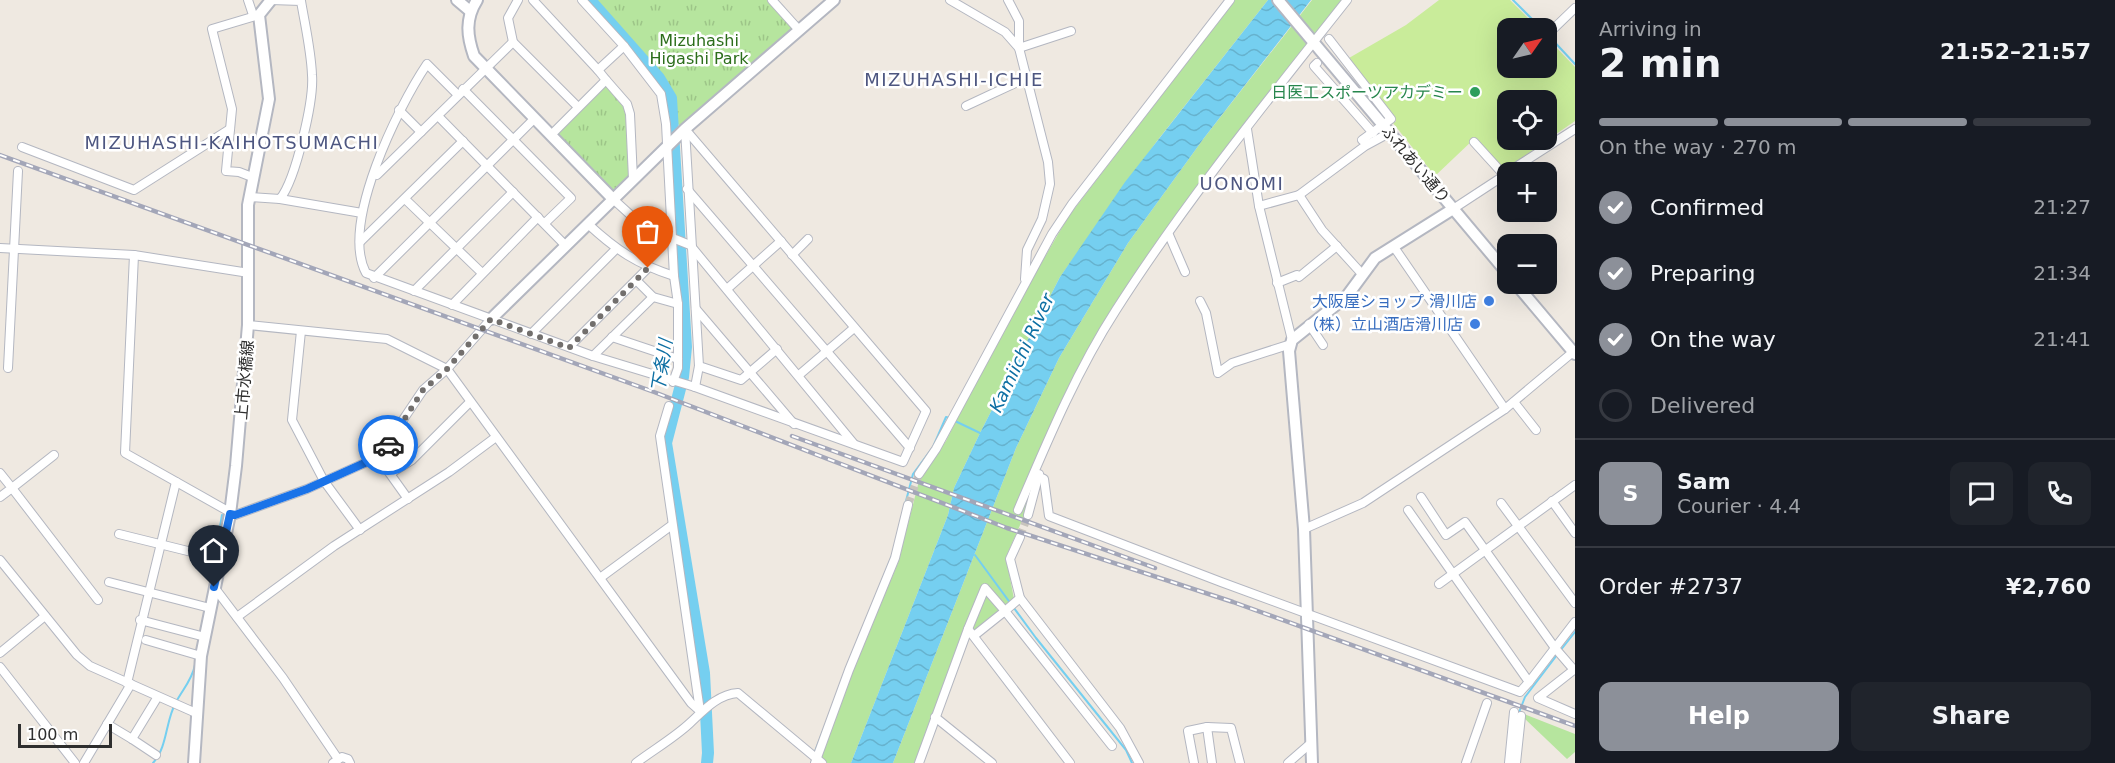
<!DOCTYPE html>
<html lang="en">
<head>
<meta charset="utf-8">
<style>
  :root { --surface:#171b24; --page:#20242c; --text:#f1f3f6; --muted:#9ea1a6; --line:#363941; --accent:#8c9099 }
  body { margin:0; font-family:"DejaVu Sans","Noto Sans JP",sans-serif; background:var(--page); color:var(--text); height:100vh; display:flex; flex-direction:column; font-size:22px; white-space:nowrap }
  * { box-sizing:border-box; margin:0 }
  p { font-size:20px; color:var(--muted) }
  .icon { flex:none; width:33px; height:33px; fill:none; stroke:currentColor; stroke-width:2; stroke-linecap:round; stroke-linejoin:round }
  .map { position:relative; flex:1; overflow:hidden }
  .panel { display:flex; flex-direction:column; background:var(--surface); width:540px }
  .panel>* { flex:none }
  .needle { width:39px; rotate:56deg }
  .fabs { position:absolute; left:1497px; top:18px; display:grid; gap:12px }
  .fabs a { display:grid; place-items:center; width:60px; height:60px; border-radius:12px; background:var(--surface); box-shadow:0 6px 24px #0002; font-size:30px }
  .scale { position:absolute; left:18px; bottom:15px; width:94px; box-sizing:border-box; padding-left:6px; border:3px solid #2e2e2e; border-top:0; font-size:16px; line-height:21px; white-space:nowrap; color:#2e2e2e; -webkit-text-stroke:4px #fff; paint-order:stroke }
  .pin { position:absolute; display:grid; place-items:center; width:51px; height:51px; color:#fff; margin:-62px -26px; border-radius:50% 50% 50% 0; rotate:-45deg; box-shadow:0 0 6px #0007 }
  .pin .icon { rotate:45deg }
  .courier { position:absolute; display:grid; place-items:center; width:60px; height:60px; margin:-30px; border:4px solid #1a73e8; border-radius:50%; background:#fff; color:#222; box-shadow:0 2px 8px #0007 }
  .head em { font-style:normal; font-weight:700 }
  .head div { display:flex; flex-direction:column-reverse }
  .head { display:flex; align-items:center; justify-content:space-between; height:102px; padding:0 24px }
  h1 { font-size:39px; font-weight:700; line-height:45px }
  .bar { display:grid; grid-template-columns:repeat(4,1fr); gap:9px 6px; align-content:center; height:72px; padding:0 24px }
  .bar i { height:8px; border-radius:4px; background:var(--line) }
  .bar .selected { background:var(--accent) }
  .bar p { grid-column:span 4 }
  .line { display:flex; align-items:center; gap:15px; padding:0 24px; border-top:2px solid var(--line) }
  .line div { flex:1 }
  .round { display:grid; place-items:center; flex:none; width:63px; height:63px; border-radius:12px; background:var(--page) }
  ol { padding:0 24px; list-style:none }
  li { display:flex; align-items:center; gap:18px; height:66px }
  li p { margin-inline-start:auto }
  li .icon { padding:6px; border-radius:50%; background:var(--accent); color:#fff; stroke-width:4 }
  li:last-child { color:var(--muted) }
  li i { width:33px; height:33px; border:3px solid var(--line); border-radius:50% }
  .button { display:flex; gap:12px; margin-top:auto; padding:12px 24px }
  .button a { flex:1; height:69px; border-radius:12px; background:var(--accent); color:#fff; font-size:24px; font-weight:700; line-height:69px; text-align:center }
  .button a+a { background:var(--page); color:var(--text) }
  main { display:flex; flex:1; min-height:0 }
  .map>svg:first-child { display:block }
  .grass { fill:#b6e59e }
  .park { fill:url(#park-tufts) }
  .pitch { fill:#c9ec9a; fill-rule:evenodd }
  .water { fill:url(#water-waves) }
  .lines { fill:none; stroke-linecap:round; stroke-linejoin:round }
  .stream { stroke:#75cff0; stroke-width:2 }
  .river { stroke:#75cff0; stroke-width:12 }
  .street-tunnel { stroke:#c8c4bd; stroke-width:8; stroke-dasharray:8 4; stroke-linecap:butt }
  .street-casing { stroke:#b4b7c1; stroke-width:10 }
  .secondary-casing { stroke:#b4b7c1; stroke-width:14 }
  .street { stroke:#fff; stroke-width:8 }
  .secondary { stroke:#fff; stroke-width:10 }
  .rail-casing { stroke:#a3a6b8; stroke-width:4.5 }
  .rail { stroke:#fff; stroke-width:2; stroke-dasharray:7; stroke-linecap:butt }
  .done { stroke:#726f6d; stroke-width:6; stroke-dasharray:0 10.8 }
  .route { stroke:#1a73e8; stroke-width:8 }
  .leisure-dot { fill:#2e9e5b; stroke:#fff; stroke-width:2 }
  .shop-dot { fill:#3f7fe0; stroke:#fff; stroke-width:2 }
  .labels { text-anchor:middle; stroke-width:5; stroke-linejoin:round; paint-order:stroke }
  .park-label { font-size:16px; fill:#2c6e1b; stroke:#fff }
  .leisure-label { font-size:16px; fill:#27864d; stroke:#fff; text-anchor:end }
  .street-label { font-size:16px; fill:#2e2e2e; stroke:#fff }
  .shop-label { font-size:16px; fill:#366cbe; stroke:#fff; text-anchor:end }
  .neighbourhood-label { font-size:18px; letter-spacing:1.5px; fill:#4d5680; stroke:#fff }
  .water-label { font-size:18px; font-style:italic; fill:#0d6fa3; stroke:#fff }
</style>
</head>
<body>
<main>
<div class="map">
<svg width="1575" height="763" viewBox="0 0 1575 763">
  <defs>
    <pattern id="park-tufts" width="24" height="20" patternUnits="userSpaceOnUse" patternTransform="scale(1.5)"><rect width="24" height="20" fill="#b6e59e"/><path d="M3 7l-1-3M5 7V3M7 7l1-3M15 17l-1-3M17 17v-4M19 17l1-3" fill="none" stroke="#9dc588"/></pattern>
    <pattern id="water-waves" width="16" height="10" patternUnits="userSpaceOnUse" patternTransform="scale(1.5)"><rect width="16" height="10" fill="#75cff0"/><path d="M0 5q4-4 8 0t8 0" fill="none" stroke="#66b2ce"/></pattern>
  </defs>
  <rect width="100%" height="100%" fill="#efe9e1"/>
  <g class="grass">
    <polygon points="1235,0 1268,0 1157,141 1060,277 980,433 954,488 948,515 851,763 819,763 853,669 898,563 920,477 946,441 992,348 1068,217"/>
    <polygon points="1312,0 1342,0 1132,282 1037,458 1028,507 1006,557 1014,599 969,637 940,693 916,763 893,763 1016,448 1059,358 1128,243 1204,138"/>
    <polygon points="1524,714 1575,734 1575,752 1567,759 1523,717"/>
  </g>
  <g class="park">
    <polygon points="590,0 772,0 799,30 681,127 674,120 671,98 659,78"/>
    <polygon points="606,86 625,109 630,177 613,193 557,134"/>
  </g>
  <path class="pitch" d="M1439,0h71l28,28h-30v40h38l1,-30 28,29v54l-71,49 -30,-31 -39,37 -42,-53 3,-2 -47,-63 57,-33zM1508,100h38v40h-38z"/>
  <polygon class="water" points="1268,0 1311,0 1204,138 1128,243 1059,358 1016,448 893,763 851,763 948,515 954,488 980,433 1060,277 1125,182"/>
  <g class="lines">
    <g class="stream">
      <polyline points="1513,0 1541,28"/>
      <polyline points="1548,35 1575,64"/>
      <polyline points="955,421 980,433"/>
      <polyline points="900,524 913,474 933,447 946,417 950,418"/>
      <polyline points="975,555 1036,638 1126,750 1132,763"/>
      <polyline points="208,598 222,515"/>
      <polyline points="1560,651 1575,632"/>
      <polyline points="1518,715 1525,697 1557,655"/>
      <polyline points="814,754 893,553"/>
      <path d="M153,763c15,-17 12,-41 23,-61 7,-13 16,-22 19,-37"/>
    </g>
    <polyline class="river" points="590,0 659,78 671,98 686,347 683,377 666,443 704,673 708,753 707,763"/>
    <g class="street-tunnel">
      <polyline points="908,505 919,474"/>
      <polyline points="1020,537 1028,515"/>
    </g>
    <defs>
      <g id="street">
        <polyline points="248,0 253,15"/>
        <polyline points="518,0 508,18 513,42 578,107"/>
        <polyline points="533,0 598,70"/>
        <polyline points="582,0 624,46 661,94 666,124 674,276 678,304 678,368 673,382"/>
        <polyline points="772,0 799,30"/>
        <polyline points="950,0 1005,32 1019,48 1048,162 1050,184 1042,219 1027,250 1025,279"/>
        <polyline points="1008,0 1019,21 1019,48 1071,31"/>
        <polyline points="1546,36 1575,8"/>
        <polyline points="1329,39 1391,119 1362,140"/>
        <polyline points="1317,63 1314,66 1373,133"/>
        <polyline points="606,80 627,104 630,114 633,179"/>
        <polyline points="463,89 571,198 545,223"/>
        <path d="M458,95l-31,-31c-29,43 -87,160 -61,209l227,83 102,31 208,75 23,-51 -241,-282"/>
        <polyline points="966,106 1026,78"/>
        <polyline points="399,110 421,132"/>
        <polyline points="438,116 566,246"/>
        <polyline points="685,129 699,366 695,387"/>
        <polyline points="1247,129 1259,206 1292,340"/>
        <polyline points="551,135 606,80 598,70 624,46"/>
        <polyline points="1474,142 1504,175"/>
        <polyline points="22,147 134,190 230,129"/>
        <polyline points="1508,172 1575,129"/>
        <polyline points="377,175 513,42"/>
        <polyline points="252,177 239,172 226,171 232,109 212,29 259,15"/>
        <polyline points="687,189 910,448"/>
        <polyline points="1299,195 1365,146 1389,133"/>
        <path d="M249,197l31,2c16,-20 34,-99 32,-124 -1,-25 -7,-50 -11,-74l-30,-1"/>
        <polyline points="280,199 362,213"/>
        <polyline points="405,199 482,273"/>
        <polyline points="613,199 636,220 655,231 690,245 854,444"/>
        <polyline points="1259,206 1299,195 1322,230 1362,274"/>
        <polyline points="1453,209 1508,173"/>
        <path d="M588,224c28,26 49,40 86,52"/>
        <polyline points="1169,235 1185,272"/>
        <polyline points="360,242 463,141"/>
        <polyline points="1394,247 1505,409"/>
        <polyline points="0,248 134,255 249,273"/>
        <polyline points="134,255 125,453 235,515 307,489 378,457 423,390 447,369 491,319"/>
        <polyline points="792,255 808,239"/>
        <polyline points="374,278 534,119"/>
        <polyline points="637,281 653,297 678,304"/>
        <polyline points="1277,283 1297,275 1299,277 1337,246"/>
        <polyline points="727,289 781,241"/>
        <polyline points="414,291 513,192"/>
        <polyline points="1200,301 1206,313 1218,373 1232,363 1291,344"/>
        <polyline points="452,305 538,217"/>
        <polyline points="696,309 794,424"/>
        <polyline points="1309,324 1323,345"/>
        <polyline points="248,325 387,339 447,369 691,703 700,711"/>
        <polyline points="301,331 292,420 324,481 360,530"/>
        <polyline points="531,334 615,250"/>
        <polyline points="612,337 678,359"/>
        <polyline points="569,347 648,268"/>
        <polyline points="593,356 653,297"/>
        <polyline points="699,366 741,380 777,349"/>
        <polyline points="8,368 18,171"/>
        <polyline points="799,375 854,328"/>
        <polyline points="1514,402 1536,430"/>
        <polyline points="669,406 660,436 700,711"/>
        <polyline points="54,455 12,488 98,600"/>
        <polyline points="378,457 408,499"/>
        <polyline points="0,473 12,488 0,497"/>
        <polyline points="391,473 412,460 470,402"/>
        <polyline points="919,474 936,449 1052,234 1072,204 1230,0"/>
        <polyline points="1038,476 1044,479 1049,516 1221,582 1520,692 1529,682"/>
        <polyline points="1421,497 1446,535 1465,522 1555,648 1574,670"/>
        <polyline points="1552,501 1575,533"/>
        <polyline points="1501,503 1575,603"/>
        <path d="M1018,510c29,-68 58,-138 98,-200 69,-108 152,-210 231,-310"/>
        <polyline points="1408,510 1529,682 1575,622"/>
        <polyline points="1028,515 1039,474"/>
        <polyline points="1304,529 1363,503 1505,409 1573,352"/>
        <polyline points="119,534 212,557"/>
        <polyline points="1020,537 1010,559 1020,598 1120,728 1139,763"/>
        <polyline points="0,560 77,655 90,666 196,713"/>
        <polyline points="600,578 672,525"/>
        <polyline points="109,582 210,608"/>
        <polyline points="1439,584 1575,485"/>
        <polyline points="214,587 283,678 338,759"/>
        <polyline points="237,617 334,546 449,472 496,437"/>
        <polyline points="140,620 205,637"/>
        <polyline points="968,629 985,588 1005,611 1020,598"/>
        <polyline points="975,635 1005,611 1112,746"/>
        <polyline points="146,640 201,656"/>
        <polyline points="0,653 45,616"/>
        <polyline points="0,667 75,763"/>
        <polyline points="1575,669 1538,698 1575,714"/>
        <polyline points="127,683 176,482"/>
        <polyline points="935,717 992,763"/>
        <polyline points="107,724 132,739 157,698"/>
        <polyline points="1207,727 1212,763"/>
        <polyline points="132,739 156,755"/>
        <polyline points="84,763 131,684"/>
        <polyline points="333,763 342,757 348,759 350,763"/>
        <path d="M636,763c17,-13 38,-25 54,-40 13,-12 28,-29 48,-30l84,70"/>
        <polyline points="815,763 849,670 895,558 908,505"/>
        <polyline points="919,763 968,629 1070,763"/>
        <polyline points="1194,763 1188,731 1207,727 1231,728 1240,763"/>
        <polyline points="1288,763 1311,743"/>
        <polyline points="1466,763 1487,703"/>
        <polyline points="1509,763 1514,712"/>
        <polyline points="1516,763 1521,716"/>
      </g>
      <g id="secondary">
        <polyline points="457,0 470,11"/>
        <path d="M477,0c-12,19 -10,36 -3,56l139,143"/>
        <polyline points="1278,0 1508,274"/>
        <polyline points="1516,284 1575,354"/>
        <polyline points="491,319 685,129 834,0"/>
        <polyline points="194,763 201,656 230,514 236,466 248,325 248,205 269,99 259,15 271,0"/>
        <polyline points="1312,763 1304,529 1289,351 1292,340 1347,296 1375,258 1453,209"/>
      </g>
    </defs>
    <use href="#street" class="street-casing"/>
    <use href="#secondary" class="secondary-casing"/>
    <use href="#street" class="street"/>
    <use href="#secondary" class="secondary"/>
    <defs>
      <g id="rail">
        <polyline points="0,155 654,392 1007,528 1233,602 1575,726"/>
        <polyline points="792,436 1155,568"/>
      </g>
    </defs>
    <use href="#rail" class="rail-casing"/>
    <use href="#rail" class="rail"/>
  </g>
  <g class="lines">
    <polyline class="done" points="388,445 423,390 447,369 491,319 569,348 648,268"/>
    <polyline class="route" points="214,587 230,514 235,515 307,489 378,457 388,445"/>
  </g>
  <circle class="leisure-dot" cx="1475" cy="92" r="6"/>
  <g class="shop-dot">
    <circle cx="1489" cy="301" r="6"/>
    <circle cx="1475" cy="324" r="6"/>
  </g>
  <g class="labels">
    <g class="park-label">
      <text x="699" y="46">Mizuhashi<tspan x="699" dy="18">Higashi Park</tspan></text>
    </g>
    <g class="leisure-label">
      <text x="1463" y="98">日医工スポーツアカデミー</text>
    </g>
    <g class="street-label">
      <text transform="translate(1416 164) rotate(50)" y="6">ふれあい通り</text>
      <text transform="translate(244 380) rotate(-85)" y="6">上市水橋線</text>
    </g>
    <g class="shop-label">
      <text x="1477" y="307">大阪屋ショップ 滑川店</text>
      <text x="1463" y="330">（株）立山酒店滑川店</text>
    </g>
    <g class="neighbourhood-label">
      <text x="954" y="86">MIZUHASHI-ICHIE</text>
      <text x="232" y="149">MIZUHASHI-KAIHOTSUMACHI</text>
      <text x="1242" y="190">UONOMI</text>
    </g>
    <g class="water-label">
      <text transform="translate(1022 353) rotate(-65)" y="6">Kamiichi River</text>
      <text transform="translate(662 366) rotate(-81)" y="6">下条川</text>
    </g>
  </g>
</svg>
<div class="fabs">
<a><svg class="needle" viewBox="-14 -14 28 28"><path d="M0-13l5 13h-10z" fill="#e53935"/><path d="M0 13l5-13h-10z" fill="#9ea1a6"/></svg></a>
<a><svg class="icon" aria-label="locate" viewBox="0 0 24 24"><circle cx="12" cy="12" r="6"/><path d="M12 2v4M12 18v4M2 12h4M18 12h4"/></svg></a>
<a>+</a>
<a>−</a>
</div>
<div class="scale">100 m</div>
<div class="pin" style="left:648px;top:268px;background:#ea580c"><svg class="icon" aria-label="bag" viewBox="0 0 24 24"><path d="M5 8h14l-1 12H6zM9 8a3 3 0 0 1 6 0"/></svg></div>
<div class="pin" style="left:214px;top:587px;background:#1f2937"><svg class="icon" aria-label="home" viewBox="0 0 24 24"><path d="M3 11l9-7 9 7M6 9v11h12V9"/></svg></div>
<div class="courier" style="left:388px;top:445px"><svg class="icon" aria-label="car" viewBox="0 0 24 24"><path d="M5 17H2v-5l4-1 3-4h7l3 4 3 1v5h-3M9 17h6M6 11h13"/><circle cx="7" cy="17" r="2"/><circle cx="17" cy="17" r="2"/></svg></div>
</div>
<section class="panel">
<div class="head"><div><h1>2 min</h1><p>Arriving in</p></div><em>21:52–21:57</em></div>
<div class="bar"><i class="selected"></i><i class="selected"></i><i class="selected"></i><i></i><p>On the way · 270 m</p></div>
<ol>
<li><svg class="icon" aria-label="check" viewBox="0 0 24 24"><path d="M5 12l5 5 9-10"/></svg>Confirmed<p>21:27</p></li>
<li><svg class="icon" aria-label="check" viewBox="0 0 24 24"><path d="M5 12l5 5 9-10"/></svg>Preparing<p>21:34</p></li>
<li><svg class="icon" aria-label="check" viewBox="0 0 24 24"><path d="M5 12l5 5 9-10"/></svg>On the way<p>21:41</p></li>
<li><i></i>Delivered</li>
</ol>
<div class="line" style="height:108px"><b class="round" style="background:var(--accent);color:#fff">S</b><div><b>Sam</b><p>Courier · 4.4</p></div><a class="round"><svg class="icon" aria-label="chat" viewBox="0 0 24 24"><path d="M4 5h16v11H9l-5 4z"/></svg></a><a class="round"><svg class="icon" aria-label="phone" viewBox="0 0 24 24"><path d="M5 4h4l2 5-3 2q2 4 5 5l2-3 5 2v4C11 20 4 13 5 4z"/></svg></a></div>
<div class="line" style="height:78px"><div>Order #2737</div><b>¥2,760</b></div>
<div class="button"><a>Help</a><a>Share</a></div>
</section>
</main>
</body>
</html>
